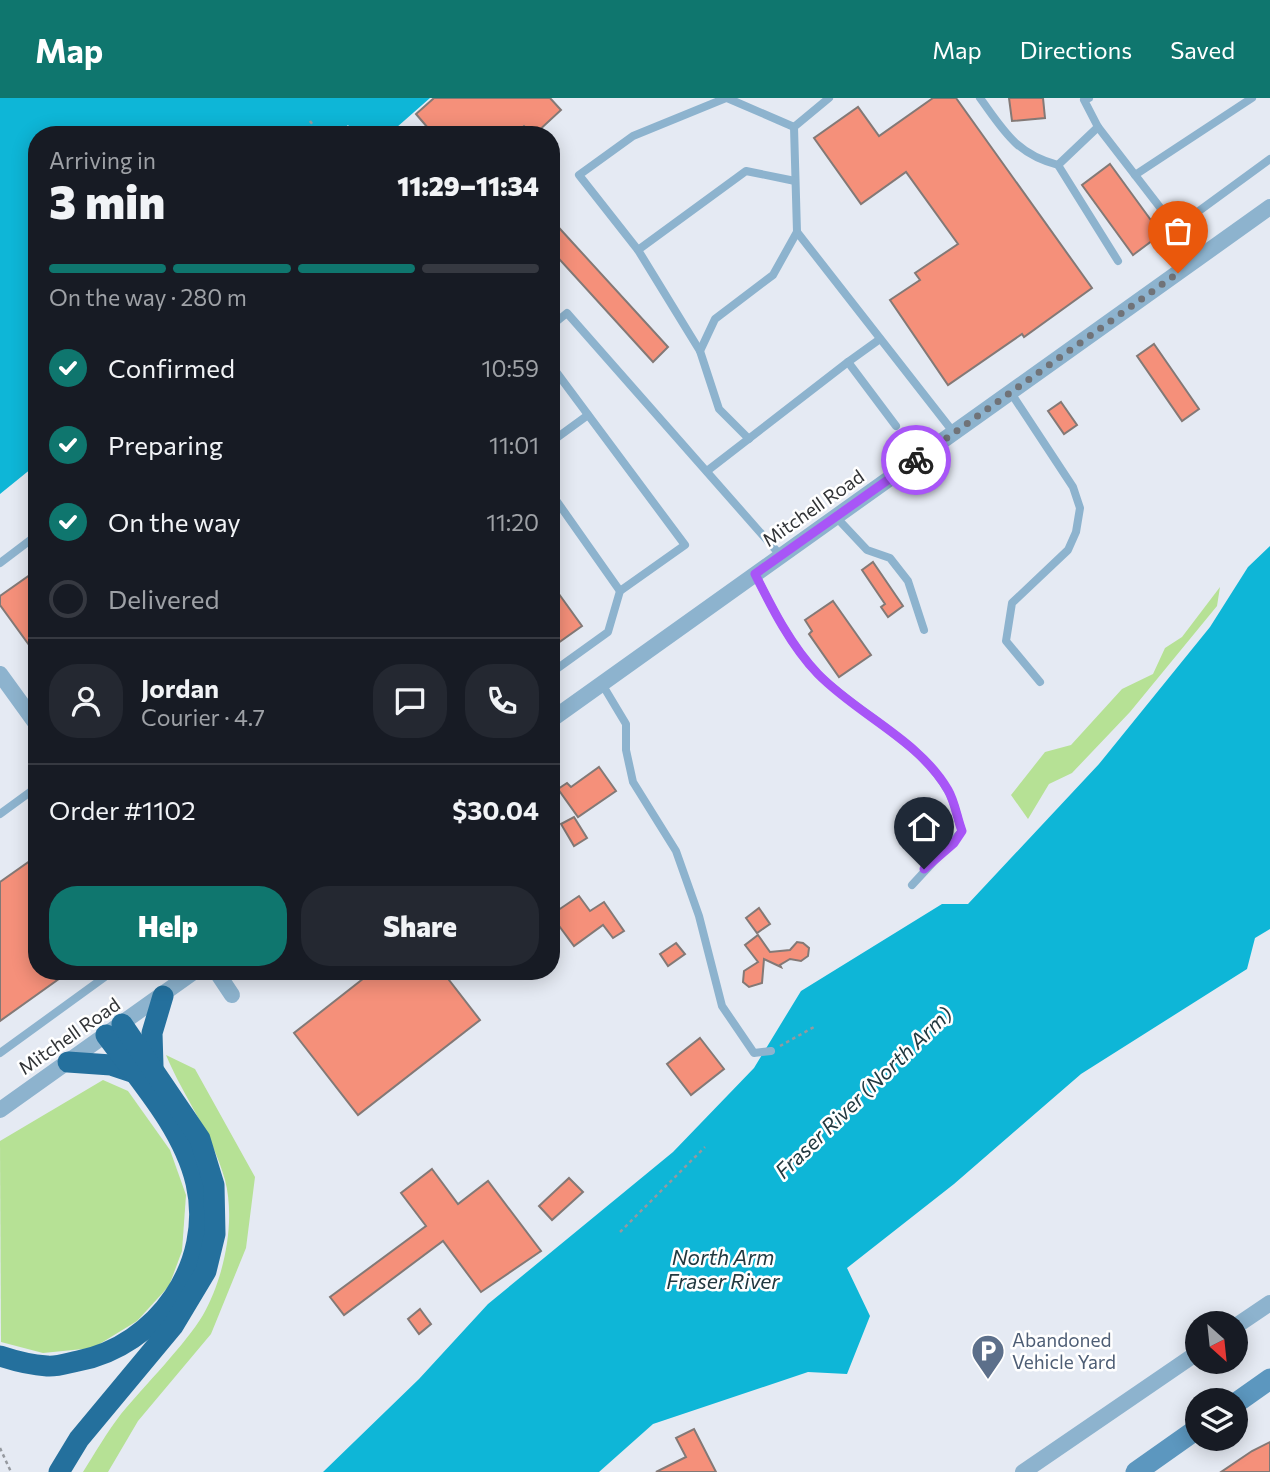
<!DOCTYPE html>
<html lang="en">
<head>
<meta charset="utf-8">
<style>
  :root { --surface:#171b24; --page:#242831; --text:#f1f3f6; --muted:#9ea1a6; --line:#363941; --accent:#0f766e }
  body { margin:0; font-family:Commissioner,sans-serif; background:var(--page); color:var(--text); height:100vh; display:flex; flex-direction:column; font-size:26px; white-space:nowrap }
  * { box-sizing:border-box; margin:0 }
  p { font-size:23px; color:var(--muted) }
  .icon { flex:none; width:38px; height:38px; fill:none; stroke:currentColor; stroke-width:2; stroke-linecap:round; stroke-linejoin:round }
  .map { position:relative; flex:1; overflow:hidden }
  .sheet { position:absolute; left:28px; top:28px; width:532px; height:854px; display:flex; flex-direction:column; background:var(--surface); border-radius:28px; box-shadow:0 4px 18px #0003 }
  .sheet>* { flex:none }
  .needle { width:46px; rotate:153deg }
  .buttons { position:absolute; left:1185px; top:1213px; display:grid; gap:14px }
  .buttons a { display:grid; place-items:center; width:63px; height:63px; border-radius:50%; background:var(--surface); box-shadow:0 4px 18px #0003; font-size:35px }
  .pin { position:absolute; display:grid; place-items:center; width:60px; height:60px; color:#fff; margin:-72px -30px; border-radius:50% 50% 50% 0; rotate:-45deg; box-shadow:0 0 7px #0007 }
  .pin .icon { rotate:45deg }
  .courier { position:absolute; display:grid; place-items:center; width:70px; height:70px; margin:-35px; border:5px solid #a855f7; border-radius:50%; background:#fff; color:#222; box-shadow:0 2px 9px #0007 }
  .head em { font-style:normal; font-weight:800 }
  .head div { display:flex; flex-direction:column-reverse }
  .head { display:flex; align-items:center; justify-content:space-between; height:119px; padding:0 21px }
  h1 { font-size:46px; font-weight:800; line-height:52px }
  .bar { display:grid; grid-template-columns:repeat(4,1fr); gap:10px 7px; align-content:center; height:84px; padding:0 21px }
  .bar i { height:9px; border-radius:5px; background:var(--line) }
  .bar .active { background:var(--accent) }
  .bar p { grid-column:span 4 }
  .line { display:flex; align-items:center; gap:18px; padding:0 21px; border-top:2px solid var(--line) }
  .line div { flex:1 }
  .round { display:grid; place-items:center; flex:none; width:74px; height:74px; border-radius:28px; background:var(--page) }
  ol { padding:0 21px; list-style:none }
  li { display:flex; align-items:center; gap:21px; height:77px }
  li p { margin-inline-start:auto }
  li .icon { padding:7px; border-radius:50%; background:var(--accent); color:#fff; stroke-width:4 }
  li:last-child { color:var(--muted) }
  li i { width:38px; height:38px; border:4px solid var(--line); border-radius:50% }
  .cta { display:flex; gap:14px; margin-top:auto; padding:14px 21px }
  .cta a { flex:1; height:80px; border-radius:28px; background:var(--accent); color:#fff; font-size:28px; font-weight:800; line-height:80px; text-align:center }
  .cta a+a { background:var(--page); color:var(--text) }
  header { display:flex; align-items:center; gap:42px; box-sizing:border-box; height:98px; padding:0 35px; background:var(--accent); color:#fff }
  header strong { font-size:33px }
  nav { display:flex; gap:38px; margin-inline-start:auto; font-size:24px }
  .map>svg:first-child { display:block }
  .green { fill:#b6e195 }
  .water { fill:#0eb6d7 }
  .building { fill:#f5907a; stroke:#837976; stroke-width:2 }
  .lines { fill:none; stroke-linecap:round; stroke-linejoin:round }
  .path { stroke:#95999f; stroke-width:2.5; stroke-dasharray:3.5 3.5; stroke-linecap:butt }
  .lane { stroke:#8db3ce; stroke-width:8 }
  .street { stroke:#8db3ce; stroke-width:16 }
  .secondary { stroke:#5c97bf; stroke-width:21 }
  .highway { stroke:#24709d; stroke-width:21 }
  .done { stroke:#707378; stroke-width:7; stroke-dasharray:0 12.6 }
  .route { stroke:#a855f7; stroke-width:9 }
  .labels { text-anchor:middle; stroke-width:5; stroke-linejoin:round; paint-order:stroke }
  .street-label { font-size:19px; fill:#313336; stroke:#fff }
  .service-label { font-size:19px; fill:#4e5e75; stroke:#fff; text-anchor:start }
  .water-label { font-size:21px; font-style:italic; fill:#223940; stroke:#fff }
</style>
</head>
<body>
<header>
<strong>Map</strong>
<nav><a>Map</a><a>Directions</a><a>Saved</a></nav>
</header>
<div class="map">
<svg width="1270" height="1374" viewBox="0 0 1270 1374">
  <rect width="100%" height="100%" fill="#e5eaf3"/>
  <g class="green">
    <polygon points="1220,489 1217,508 1130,614 1072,675 1049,686 1028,721 1011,697 1045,654 1071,647 1122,591 1153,576 1165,550 1182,539"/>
    <path d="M166,957l29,14 60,108 -9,71 -35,86 -73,87 -30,51h-25c12,-19 24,-40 38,-58 24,-29 64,-69 82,-99 21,-37 33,-93 22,-135 -12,-45 -41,-82 -59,-125z"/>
    <polygon points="103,982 128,993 170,1052 186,1097 182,1153 169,1188 137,1223 93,1250 43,1255 1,1244 0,1043"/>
  </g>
  <g class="water">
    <polygon points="0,0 430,0 388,37 356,37 348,27 336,37 37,37 37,366 0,396"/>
    <polygon points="1270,448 1270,831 1255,840 1247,871 1081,976 954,1086 847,1170 870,1218 847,1276 808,1274 653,1326 599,1374 323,1374 419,1281 488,1206 673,1054 754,970 801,893 942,806 968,806 1099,666 1210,529 1248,469"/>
  </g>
  <g class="building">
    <polygon points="434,0 550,0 561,12 534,37 524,28 514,37 420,37 428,30 416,16"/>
    <polygon points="933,0 956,0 1092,190 1024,239 1022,236 948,287 890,202 920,182 915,175 958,146 906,74 861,106 814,40 858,9 879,38"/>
    <polygon points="1009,0 1043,0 1045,20 1012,23"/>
    <polygon points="1110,66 1161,136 1133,157 1082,87"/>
    <polygon points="551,121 668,249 653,264 551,152"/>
    <polygon points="1154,246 1199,311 1182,323 1137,258"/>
    <polygon points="1061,304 1077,327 1064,336 1048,313"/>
    <polygon points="873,464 903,508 888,519 881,509 885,506 862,472"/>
    <polygon points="37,472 37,558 0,507 0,498"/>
    <polygon points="551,485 582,528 551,550"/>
    <polygon points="833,503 871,557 839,579 809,536 812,533 805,522"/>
    <polygon points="599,669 616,693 578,719 558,691 567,685 571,689"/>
    <polygon points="574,719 587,740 574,748 561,726"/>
    <polygon points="37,758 37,873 70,873 0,923 0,784"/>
    <polygon points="579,798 590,813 604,804 624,833 613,840 603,827 574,848 551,817"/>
    <polygon points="759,810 770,826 757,835 746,820"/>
    <polygon points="758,837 770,854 790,852 797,844 803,845 809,850 808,858 801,863 790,861 780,867 781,869 764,861 762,885 749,889 743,884 744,873 758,864 745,847"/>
    <polygon points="676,845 685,856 668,868 660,856"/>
    <polygon points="373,873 442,873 480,922 358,1017 294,935"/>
    <polygon points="700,940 724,971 691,997 667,966"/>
    <polygon points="432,1071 458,1106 488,1083 541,1153 481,1194 443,1143 344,1217 330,1199 426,1128 401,1095"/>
    <polygon points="569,1080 583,1094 552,1122 539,1108"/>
    <polygon points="420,1211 431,1226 419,1236 408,1221"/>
    <polygon points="694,1331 716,1374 656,1374 686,1359 676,1340"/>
    <polygon points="1270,1344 1270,1374 1221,1374 1252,1353"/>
  </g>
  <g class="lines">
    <g class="path">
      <polyline points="310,23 320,37"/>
      <polyline points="780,948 814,929"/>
      <polyline points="620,1134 705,1049"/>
      <polyline points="0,1350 11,1374"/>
    </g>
    <g class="lane">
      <polyline points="727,0 794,29"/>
      <path d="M980,0c24,33 36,56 78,67l60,96"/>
      <polyline points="1089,0 1084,2 1098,29 1199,160"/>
      <polyline points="1058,67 1098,29"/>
      <polyline points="1135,77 1252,0"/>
      <polyline points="1177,129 1270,61"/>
      <polyline points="797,134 794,29 829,0"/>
      <polyline points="638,152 579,77 633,38 726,0"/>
      <polyline points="551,228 567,215 781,458"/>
      <polyline points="700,253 638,152 746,73 795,83"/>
      <polyline points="848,264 880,241"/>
      <polyline points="551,267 685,447 620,493 608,534 551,575"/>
      <polyline points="1011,295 1073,389 1080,410 1076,434 1068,452 1012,505 1006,543 1040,584"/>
      <polyline points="749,341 719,311 700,253 715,221 773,177 797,134 954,335"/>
      <polyline points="551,344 588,317"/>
      <polyline points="707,373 848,264 896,328"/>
      <polyline points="551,395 620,493"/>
      <polyline points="836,419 867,452 890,460 908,483 924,532"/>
      <polyline points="0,465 37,437"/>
      <path d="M755,476c17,34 36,72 63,100 40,40 101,66 130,117 7,11 9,27 14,40l-50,54"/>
      <polyline points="602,586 626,626 626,652 633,684 676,753 699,818 722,908 754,955 771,953"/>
      <polyline points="0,716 37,689"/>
      <polyline points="0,955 113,873"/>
    </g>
    <g class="street">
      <polyline points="0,576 37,627"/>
      <polyline points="551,622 1270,109"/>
      <polyline points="216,873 232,897"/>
      <polyline points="0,1012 195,873"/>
      <polyline points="1236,1228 1270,1205"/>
      <polyline points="1023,1374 1197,1255"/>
    </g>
    <g class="secondary">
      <polyline points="1236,1305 1270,1281"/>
      <polyline points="1136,1374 1197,1331"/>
    </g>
    <g class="highway">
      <polyline points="68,964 111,967 132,974"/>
      <polyline points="153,968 152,935 163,898"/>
      <path d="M0,1258c15,5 31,9 47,10 10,1 21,-3 31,-5 79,-15 137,-97 118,-178 -13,-55 -57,-103 -90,-148"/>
      <polyline points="59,1374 79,1341 173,1228 206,1173 215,1136 214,1087 200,1041 122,926"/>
    </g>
  </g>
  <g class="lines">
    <polyline class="done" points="916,362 1178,175"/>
    <path class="route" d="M916,362l-161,114c17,34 36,72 63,100 40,41 101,66 130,116 7,12 9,28 14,41l-8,12 -30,26"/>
  </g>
  <defs>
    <symbol id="parking-pin" viewBox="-11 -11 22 30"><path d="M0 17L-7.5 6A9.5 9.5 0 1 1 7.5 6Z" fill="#5c6f8a" stroke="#fff"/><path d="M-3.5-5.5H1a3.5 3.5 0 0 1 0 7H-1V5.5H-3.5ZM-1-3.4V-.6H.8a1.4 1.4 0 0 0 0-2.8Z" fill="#fff"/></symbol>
  </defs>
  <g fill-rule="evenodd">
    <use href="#parking-pin" x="969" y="1234" width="38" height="52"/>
  </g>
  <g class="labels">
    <g class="street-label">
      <text transform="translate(813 410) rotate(-35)" y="7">Mitchell Road</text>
      <text transform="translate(69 938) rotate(-35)" y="7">Mitchell Road</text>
    </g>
    <g class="service-label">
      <text x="1012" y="1249">Abandoned<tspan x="1012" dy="22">Vehicle Yard</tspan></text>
    </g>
    <g class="water-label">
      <text transform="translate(864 995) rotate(-44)" y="7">Fraser River (North Arm)</text>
      <text x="723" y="1167">North Arm<tspan x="723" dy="24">Fraser River</tspan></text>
    </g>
  </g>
</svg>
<div class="buttons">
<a><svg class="needle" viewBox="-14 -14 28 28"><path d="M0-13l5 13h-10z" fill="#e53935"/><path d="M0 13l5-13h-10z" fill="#9ea1a6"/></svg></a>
<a><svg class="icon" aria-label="layers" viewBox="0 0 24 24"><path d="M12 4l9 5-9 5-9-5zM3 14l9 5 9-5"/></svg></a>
</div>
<div class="pin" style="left:1178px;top:175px;background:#ea580c"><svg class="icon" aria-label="bag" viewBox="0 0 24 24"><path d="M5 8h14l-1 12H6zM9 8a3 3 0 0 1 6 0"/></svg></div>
<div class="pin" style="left:924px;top:771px;background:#1f2937"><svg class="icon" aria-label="home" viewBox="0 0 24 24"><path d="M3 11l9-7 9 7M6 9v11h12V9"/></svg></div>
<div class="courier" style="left:916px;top:362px"><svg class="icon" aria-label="bike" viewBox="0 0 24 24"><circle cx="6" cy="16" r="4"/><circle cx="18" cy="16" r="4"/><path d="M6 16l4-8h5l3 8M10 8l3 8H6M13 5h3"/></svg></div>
<section class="sheet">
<div class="head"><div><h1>3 min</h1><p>Arriving in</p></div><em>11:29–11:34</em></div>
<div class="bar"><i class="active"></i><i class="active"></i><i class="active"></i><i></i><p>On the way · 280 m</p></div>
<ol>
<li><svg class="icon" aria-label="check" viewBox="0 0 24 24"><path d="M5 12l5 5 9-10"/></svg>Confirmed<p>10:59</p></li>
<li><svg class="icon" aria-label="check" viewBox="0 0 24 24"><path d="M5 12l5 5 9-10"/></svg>Preparing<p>11:01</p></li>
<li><svg class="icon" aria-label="check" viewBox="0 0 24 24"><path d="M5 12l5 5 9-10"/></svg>On the way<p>11:20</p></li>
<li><i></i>Delivered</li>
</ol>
<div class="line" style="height:126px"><a class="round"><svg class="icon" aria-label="person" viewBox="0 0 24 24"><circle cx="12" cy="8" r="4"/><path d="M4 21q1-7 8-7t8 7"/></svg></a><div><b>Jordan</b><p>Courier · 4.7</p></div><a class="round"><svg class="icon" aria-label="chat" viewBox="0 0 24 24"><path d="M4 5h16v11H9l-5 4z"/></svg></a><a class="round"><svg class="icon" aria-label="phone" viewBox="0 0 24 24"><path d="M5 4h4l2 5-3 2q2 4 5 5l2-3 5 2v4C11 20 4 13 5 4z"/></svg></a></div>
<div class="line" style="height:91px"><div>Order #1102</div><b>$30.04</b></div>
<div class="cta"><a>Help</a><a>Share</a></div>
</section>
</div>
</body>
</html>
